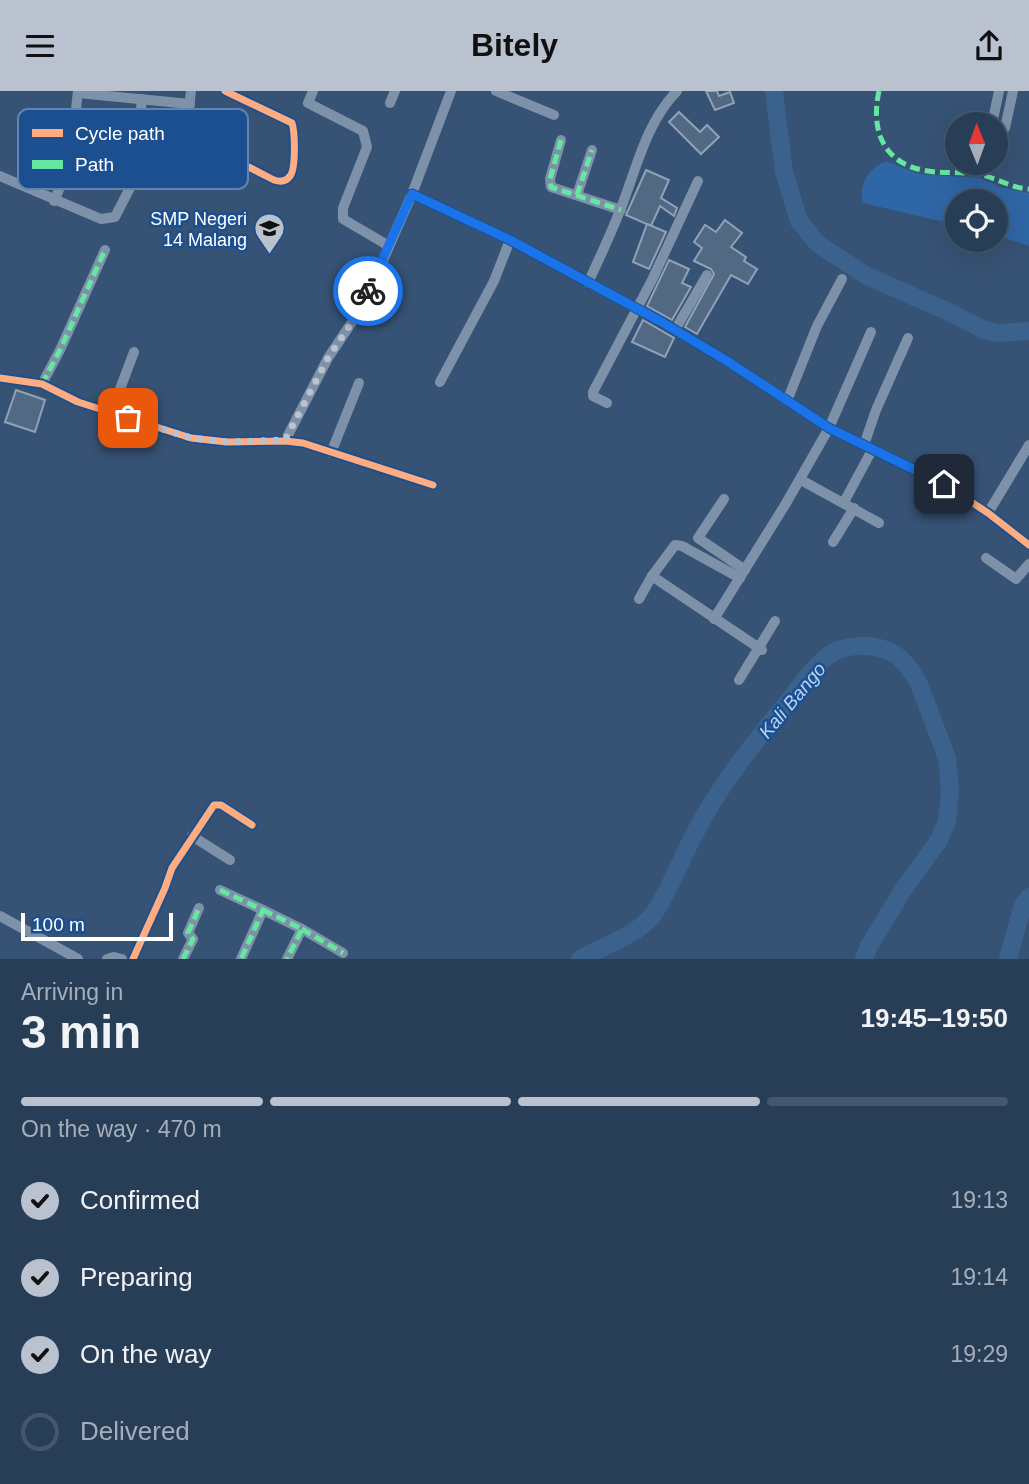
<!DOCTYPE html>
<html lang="en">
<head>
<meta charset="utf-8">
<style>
  :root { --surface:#283e57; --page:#344961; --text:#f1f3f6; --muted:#a5aeba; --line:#44576d; --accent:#b9c2ce }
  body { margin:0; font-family:Helvetica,sans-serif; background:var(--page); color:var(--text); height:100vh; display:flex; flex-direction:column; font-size:26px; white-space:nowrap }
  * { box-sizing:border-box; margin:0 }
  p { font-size:23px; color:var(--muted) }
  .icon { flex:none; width:38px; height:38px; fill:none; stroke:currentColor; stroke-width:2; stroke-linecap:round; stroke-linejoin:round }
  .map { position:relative; height:868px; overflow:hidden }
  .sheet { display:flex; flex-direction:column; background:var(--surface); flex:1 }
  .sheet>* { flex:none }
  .needle { width:46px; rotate:359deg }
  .controls { position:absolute; left:945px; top:21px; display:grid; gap:14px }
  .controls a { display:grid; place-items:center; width:63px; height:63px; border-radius:50%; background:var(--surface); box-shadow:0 7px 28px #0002,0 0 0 2px var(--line); font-size:35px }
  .scale { position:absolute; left:21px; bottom:18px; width:152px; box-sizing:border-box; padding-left:7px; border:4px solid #fff; border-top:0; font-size:19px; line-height:24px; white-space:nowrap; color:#fff; -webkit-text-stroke:5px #1b4f8f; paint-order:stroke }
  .pin { position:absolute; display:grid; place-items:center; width:60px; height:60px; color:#fff; margin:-30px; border-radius:14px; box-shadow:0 4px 10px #0006 }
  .courier { position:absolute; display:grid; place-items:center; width:70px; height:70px; margin:-35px; border:5px solid #1a73e8; border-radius:50%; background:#fff; color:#222; box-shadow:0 2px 9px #0007 }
  .head em { font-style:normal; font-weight:700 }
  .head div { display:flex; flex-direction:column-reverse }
  .head { display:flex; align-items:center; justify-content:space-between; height:119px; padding:0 21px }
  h1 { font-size:46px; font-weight:700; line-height:52px }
  .bar { display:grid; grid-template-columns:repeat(4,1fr); gap:10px 7px; align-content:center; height:84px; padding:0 21px }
  .bar i { height:9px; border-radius:5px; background:var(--line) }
  .bar .current { background:var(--accent) }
  .bar p { grid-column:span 4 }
  ol { padding:0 21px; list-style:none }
  li { display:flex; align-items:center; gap:21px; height:77px }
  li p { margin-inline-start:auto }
  li .icon { padding:7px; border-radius:50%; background:var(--accent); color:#111; stroke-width:4 }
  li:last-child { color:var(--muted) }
  li i { width:38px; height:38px; border:4px solid var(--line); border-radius:50% }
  header { display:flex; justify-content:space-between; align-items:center; height:91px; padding:0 21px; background:var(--accent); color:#111; font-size:32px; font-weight:700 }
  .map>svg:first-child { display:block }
  .green { fill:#2f66a5 }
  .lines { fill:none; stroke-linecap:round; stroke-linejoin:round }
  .river { stroke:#3b618d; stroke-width:18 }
  .building { fill:#526984; stroke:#92a2b6; stroke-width:2 }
  .minor { stroke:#7d92a8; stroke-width:10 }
  .quiet { stroke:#66e7a1; stroke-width:5; stroke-dasharray:10 5; stroke-linecap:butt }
  .cycleway-casing { stroke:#1b4f8f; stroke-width:11 }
  .cycleway { stroke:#ffac80; stroke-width:7 }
  .done { stroke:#b9c2ce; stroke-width:7; stroke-dasharray:0 12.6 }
  .route { stroke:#1a73e8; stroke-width:9 }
  .labels { text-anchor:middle; stroke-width:5; stroke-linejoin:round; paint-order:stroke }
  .poi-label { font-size:18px; fill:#fff; stroke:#1b4f8f; text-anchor:end }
  .water-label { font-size:19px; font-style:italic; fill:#b5d3f5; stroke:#1b4f8f }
  .key { fill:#1b4f8f; stroke:#5f84b1; stroke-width:2 }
  .key-label { font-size:19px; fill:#fff }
</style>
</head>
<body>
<header><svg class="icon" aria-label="menu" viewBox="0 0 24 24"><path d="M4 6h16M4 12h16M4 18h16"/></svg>Bitely<svg class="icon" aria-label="share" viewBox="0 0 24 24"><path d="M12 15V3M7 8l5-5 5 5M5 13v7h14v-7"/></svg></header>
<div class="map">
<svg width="1029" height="868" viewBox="0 0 1029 868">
  <rect width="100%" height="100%" fill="#365274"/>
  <path class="green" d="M886,70l33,13 61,4 20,9 29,6v53l-33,-11v-34h-39v24l-94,-22c-5,-19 6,-35 23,-42z"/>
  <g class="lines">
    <g class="river">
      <polyline points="774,0 784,81 799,130 818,153 867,185 951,222 984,239 997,242 1029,240"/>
      <path d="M580,868c23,-13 56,-23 73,-44 16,-22 30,-61 44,-86 25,-47 59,-89 93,-130 13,-17 26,-36 44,-47 17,-9 46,-8 62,3 10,7 17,18 23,29l28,74 3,33 -3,30 -8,19 -36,50 -34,56 -5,13"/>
      <polyline points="1008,868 1023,814 1029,806"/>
    </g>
  </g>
  <g class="building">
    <polygon points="706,0 717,0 719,5 730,1 734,12 715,19"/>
    <polygon points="679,21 700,41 707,34 719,46 701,63 669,31"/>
    <polygon points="646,79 669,89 661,107 677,117 674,125 660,115 651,135 626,124"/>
    <polygon points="725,129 742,142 731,156 746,166 744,170 757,178 748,193 731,184 697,243 685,236 714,183 711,178 694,170 702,157 694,151 705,134 716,141"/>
    <polygon points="647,133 666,141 649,178 633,171"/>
    <polygon points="669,169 689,178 682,192 691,196 672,229 647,215"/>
    <polygon points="643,229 674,247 665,266 632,251"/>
    <polygon points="16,299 45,309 35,341 5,331"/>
  </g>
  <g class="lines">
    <g class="minor">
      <polyline points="313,0 308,12 363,40 367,56 343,117 343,128 389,155"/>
      <polyline points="496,0 554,24"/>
      <polyline points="78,2 190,13"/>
      <polyline points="390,12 395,0"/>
      <path d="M141,26l45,18 88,45c6,2 12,2 16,-4 6,-7 5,-44 2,-53l-67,-32"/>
      <polyline points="992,33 999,0"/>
      <polyline points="996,42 1001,42 1005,37 1013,0"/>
      <polyline points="186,44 191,0"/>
      <polyline points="561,49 550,88 551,96 621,119"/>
      <polyline points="0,85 101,128 115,126 134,89 142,8"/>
      <polyline points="412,103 510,149 660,230 727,270 829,337 944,393 988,422 1029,454"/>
      <polyline points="577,104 592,59"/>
      <path d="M54,110c19,-40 19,-68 24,-110"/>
      <path d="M588,192c11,-24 23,-49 33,-75 16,-41 25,-85 56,-117"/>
      <polyline points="675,239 707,184"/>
      <polyline points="0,287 42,293 78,311 191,347 227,351 285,350 303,352 433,394"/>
      <polyline points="440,291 494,190 510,149"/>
      <polyline points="42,293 60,259 105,159"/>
      <polyline points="787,310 817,235 842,188"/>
      <polyline points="607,312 593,305 593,301 652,189 698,90"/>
      <polyline points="111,322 134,261"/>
      <polyline points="285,350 328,267 352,231 373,192 412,103 451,0"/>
      <polyline points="864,354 876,319 908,247"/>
      <polyline points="331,362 359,292"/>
      <polyline points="801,389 879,432"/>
      <polyline points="724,408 698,447 745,479"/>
      <polyline points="844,411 872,359"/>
      <polyline points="988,422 1029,354"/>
      <polyline points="833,451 854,417"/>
      <polyline points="986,467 1016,488 1029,473"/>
      <polyline points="652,485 762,559"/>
      <polyline points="639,508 652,485 675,454 682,455 740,487"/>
      <polyline points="714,528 785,414 829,337 871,241"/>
      <polyline points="739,589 775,530"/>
      <polyline points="192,745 230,769"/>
      <polyline points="220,799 263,819 241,868"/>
      <polyline points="263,819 302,838 287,868"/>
      <polyline points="0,825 78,868"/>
      <polyline points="302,838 343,862"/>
      <polyline points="107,868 114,866 122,868"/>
      <polyline points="133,868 165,797 172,777 214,714 221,714 252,734"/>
      <polyline points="183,868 193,848 188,842 199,817"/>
    </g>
    <g class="quiet">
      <path d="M879,0c-9,40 5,74 49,80 18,3 36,0 54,4 16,4 30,13 47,14"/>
      <polyline points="561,49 550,88 551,96 621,119"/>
      <polyline points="577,104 592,59"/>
      <polyline points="42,293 60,259 105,159"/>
      <polyline points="220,799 263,819 241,868"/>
      <polyline points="263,819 302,838 287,868"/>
      <polyline points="302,838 343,862"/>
      <polyline points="183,868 193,848 188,842 199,817"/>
    </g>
    <defs>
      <g id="cycleway">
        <path d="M141,26l45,18 88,45c6,2 12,2 16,-4 6,-7 5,-44 2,-53l-67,-32"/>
        <polyline points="412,103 510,149 660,230 727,270 829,337 944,393 988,422 1029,454"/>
        <polyline points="0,287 42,293 78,311 191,347 227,351 285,350 303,352 433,394"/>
        <polyline points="133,868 165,797 172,777 214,714 221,714 252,734"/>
      </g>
    </defs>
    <use href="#cycleway" class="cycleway-casing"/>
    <use href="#cycleway" class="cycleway"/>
  </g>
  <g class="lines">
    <polyline class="done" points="128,327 191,347 228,351 285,349 328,267 352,231 368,200"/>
    <polyline class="route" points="368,200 412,103 510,149 660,230 727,270 829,337 944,393"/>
  </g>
  <defs>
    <symbol id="school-pin" viewBox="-11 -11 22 30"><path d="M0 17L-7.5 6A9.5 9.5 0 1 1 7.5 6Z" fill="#b9c2ce" stroke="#1b4f8f"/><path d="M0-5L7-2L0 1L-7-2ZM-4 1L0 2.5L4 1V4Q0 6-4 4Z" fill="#111"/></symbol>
  </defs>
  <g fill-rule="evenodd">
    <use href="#school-pin" x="252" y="120" width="35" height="47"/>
  </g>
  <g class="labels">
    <g class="poi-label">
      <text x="247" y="134">SMP Negeri<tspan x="247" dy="21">14 Malang</tspan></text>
    </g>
    <g class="water-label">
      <text transform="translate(792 609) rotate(-50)" y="7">Kali Bango</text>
    </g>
  </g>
  <rect x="18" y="18" width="230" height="80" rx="10" class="key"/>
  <rect x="32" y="38" width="31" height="8" fill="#ffac80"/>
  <rect x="32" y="69" width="31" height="9" fill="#66e7a1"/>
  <g class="key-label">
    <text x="75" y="49">Cycle path</text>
    <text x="75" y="80">Path</text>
  </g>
</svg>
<div class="controls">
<a><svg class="needle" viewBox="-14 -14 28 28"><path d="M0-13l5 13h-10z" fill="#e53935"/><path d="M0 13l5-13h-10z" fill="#a5aeba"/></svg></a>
<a><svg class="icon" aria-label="locate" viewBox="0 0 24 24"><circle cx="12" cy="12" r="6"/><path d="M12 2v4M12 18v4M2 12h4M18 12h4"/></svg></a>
</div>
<div class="scale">100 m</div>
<div class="pin" style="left:128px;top:327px;background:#ea580c"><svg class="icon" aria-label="bag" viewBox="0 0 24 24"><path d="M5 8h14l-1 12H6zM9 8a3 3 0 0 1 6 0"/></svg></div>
<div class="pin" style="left:944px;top:393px;background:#1f2937"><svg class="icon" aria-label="home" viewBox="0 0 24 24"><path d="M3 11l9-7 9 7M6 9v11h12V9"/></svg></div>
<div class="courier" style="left:368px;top:200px"><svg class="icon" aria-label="bike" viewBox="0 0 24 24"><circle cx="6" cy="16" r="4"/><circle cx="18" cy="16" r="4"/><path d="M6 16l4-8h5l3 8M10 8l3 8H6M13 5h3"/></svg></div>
</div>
<section class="sheet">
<div class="head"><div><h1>3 min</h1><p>Arriving in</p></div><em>19:45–19:50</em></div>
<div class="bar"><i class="current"></i><i class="current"></i><i class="current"></i><i></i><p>On the way · 470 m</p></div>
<ol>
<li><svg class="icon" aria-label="check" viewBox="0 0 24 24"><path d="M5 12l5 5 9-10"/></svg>Confirmed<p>19:13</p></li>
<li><svg class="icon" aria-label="check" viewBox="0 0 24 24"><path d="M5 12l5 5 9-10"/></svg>Preparing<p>19:14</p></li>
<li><svg class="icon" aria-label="check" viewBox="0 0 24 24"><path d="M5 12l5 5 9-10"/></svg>On the way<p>19:29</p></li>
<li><i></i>Delivered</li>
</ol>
</section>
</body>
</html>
